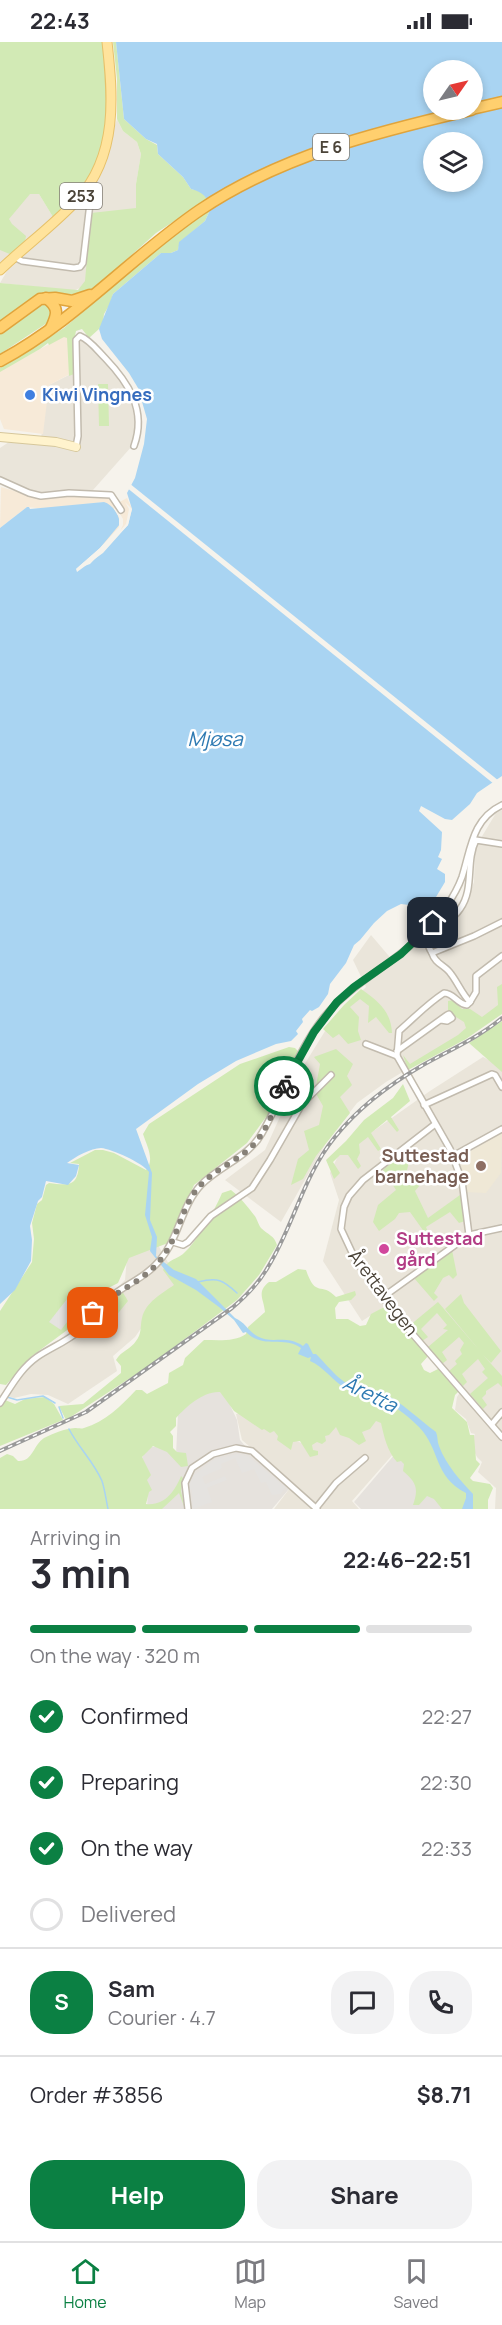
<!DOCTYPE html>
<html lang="en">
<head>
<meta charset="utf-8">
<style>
  :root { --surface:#fff; --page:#f2f2f3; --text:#2b2b33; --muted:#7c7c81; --line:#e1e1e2; --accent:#0b8043 }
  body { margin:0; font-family:Manrope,sans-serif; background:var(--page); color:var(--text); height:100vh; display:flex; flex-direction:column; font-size:22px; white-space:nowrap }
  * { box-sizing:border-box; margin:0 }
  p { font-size:20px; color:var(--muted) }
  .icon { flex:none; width:33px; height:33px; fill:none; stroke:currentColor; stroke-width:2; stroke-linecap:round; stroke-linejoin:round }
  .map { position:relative; height:1467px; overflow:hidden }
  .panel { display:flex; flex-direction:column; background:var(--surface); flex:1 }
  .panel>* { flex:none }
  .needle { width:39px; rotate:56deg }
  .fabs { position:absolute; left:423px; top:18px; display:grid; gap:12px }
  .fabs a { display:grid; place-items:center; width:60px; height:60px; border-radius:50%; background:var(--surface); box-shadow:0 3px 9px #0003; font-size:30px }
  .pin { position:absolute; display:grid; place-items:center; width:51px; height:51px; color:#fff; margin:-26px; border-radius:12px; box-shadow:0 3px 9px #0006 }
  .courier { position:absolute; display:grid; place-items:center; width:60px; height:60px; margin:-30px; border:4px solid #0b8043; border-radius:50%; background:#fff; color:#222; box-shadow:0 2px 8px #0007 }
  .overview em { font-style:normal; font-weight:700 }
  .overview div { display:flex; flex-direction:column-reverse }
  .overview { display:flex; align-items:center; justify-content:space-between; height:102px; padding:0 30px }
  h1 { font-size:39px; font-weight:700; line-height:45px }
  .bar { display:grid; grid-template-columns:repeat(4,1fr); gap:9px 6px; align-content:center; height:72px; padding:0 30px }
  .bar i { height:8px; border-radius:4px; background:var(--line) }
  .bar .selected { background:var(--accent) }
  .bar p { grid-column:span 4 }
  .line { display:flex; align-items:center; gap:15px; padding:0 30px; border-top:2px solid var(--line) }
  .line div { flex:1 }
  .round { display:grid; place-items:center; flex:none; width:63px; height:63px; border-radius:24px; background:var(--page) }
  ol { padding:0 30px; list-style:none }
  li { display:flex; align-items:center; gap:18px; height:66px }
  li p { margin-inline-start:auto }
  li .icon { padding:6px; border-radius:50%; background:var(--accent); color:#fff; stroke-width:4 }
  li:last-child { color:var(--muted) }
  li i { width:33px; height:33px; border:3px solid var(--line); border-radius:50% }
  .cta { display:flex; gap:12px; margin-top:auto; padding:12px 30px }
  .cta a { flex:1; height:69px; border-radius:24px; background:var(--accent); color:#fff; font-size:24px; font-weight:700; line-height:69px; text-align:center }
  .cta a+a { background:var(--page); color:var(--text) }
  .status { display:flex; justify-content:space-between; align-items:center; height:42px; padding:0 30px; background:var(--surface); direction:ltr }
  .status svg { height:16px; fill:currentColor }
  .dock { display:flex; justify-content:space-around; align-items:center; height:84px; border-top:2px solid var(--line); background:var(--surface); font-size:16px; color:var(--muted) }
  .dock a { display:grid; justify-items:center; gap:3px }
  .dock .selected { color:var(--accent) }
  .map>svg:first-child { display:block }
  .residential { fill:#eae5da }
  .commercial { fill:#f7ead8 }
  .industrial { fill:#e6e2dd }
  .education { fill:#efe8d6 }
  .green { fill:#d2eab5 }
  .parking { fill:#e5e3e0 }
  .water { fill:#a9d4f2; fill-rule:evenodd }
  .pier { fill:#f6f3ec }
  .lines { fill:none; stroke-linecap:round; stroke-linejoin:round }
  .stream { stroke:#a9d4f2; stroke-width:1.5 }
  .street-casing { stroke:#c2bbae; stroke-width:8 }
  .secondary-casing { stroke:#d6c79b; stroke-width:10 }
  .primary-casing { stroke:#e6c16a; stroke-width:11 }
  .highway-casing { stroke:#e0a43c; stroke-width:13 }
  .street { stroke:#fff; stroke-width:5 }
  .secondary { stroke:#fff3cd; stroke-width:8 }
  .primary { stroke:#ffe39c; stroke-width:9 }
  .highway { stroke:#ffcf6e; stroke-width:10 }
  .rail-casing { stroke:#9a9a9a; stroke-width:4 }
  .rail { stroke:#fff; stroke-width:1.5; stroke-dasharray:4.5; stroke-linecap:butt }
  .done { stroke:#878178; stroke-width:6; stroke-dasharray:0 10.8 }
  .route { stroke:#0b8043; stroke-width:8 }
  .shop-dot { fill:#3f7fe0; stroke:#fff; stroke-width:2 }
  .education-dot { fill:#8d6e63; stroke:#fff; stroke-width:2 }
  .hotel-dot { fill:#d1479c; stroke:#fff; stroke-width:2 }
  .labels { text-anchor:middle; stroke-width:5; stroke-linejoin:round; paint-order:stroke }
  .shield { fill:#fff; stroke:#817c74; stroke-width:1.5 }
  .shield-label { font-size:16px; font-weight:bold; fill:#4b4439 }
  .shop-label { font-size:18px; font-weight:bold; fill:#366cbe; stroke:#fff; text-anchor:start }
  .education-label { font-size:18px; font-weight:bold; fill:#785e54; stroke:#fff; text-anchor:end }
  .hotel-label { font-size:18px; font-weight:bold; fill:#b23c85; stroke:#fff; text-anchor:start }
  .street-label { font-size:18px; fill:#4b4439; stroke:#fff }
  .water-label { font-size:20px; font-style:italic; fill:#2e7ab2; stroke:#fff }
</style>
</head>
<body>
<div class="status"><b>22:43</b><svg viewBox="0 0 49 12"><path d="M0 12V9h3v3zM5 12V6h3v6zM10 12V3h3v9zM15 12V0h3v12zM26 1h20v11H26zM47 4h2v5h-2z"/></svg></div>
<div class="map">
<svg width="502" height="1467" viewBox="0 0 502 1467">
  <rect width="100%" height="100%" fill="#f6f3ec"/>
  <g class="residential">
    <polygon points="117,77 123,89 137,100 141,112 136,142 136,166 82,245 73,249 0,241 7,229 81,161 91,148 101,128"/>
    <polygon points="0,150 39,152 53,175 0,224"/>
    <polygon points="67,295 87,300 113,327 130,352 135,381 132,404 93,448 43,451 29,448 2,436 0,438 0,406 9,400 40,403 49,343 69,333"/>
    <polygon points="502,768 502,962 481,983 386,1040 357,1061 326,1101 281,1180 225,1138 265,1108 301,1028 330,981 366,945 353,918 371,893 394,920 456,875 467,860 474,840 475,806 496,771"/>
    <polygon points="483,1015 502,1025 502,1467 495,1467 496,1446 478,1430 482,1420 477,1415 470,1401 475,1392 471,1391 466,1377 455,1368 457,1355 461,1349 387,1263 362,1279 323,1219 339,1158 330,1131 338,1114 430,1049"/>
    <polygon points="158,1203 182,1245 151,1272 135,1295 113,1314 117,1329 68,1362 48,1353 31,1352 14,1356 8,1354 18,1328 81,1282 125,1238 127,1216"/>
    <polygon points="249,1369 283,1394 307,1403 335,1383 379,1375 395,1410 352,1459 359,1467 274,1467 293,1442 242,1398 236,1372"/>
  </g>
  <g class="commercial">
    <polygon points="66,293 68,295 72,331 49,343 43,392 4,387 0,377 0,329"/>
    <polygon points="1,445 39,456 65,454 108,455 114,463 127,456 132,467 132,475 103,511 104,460 47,467 27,465 0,486"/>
  </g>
  <g class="industrial">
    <polygon points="207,1348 224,1350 237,1378 240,1398 253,1413 289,1447 272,1467 147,1467 148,1446 141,1418 147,1406 163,1403 176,1413 178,1371"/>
    <polygon points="395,1412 411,1428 443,1467 361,1467 354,1460"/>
  </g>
  <polygon class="education" points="502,1091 501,1131 486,1151 467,1150 460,1120 462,1114"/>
  <g class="green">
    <path d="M0,0h104c7,49 10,103 -21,145 -9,11 -20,20 -30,30l-14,-23h-9l-21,25 3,5 14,12 -1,6 -13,13 -12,-5z"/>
    <polygon points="113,0 116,0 124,77 146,97 157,103 158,112 183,135 191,147 200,149 208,157 156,191 95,246 78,255 65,255 48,251 37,252 0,281 0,241 78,248 85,239 91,171 136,166 136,142 141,112 137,100 123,89 117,77 117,37"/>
    <polygon points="211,166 205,179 180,200 178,208 171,211 161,211 113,252 110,262 104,272 103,280 99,287 89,296 82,287 76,289 73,304 74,332 69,334 67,296 64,295 49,303 48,301 40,307 0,330 0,326 64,286 165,200"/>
    <polygon points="42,261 52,262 50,279 0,312 0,290"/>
    <polygon points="98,342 108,342 109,384 99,384"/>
    <polygon points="502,942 502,972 466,997 408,1028 403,1013 410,1022 458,993 466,986 464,980 448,970 448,959 453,958 462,967 470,967 482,975 498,963 497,945"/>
    <path d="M361,947c17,12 30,22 31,44h-3l-13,-16 -8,6 1,-17 -9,-7 -10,8 9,10 -1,14 3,9 -13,4 -9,-10 -6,4 -10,-9 21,-24z"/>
    <polygon points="502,979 502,1030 469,1001"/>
    <path d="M289,1005l6,1 3,3 -29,62 -22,30 -53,42 -26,58 -39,15 -11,25 -23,12 -21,30 -42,31 -26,29 -6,-1v-73l32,-49 2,-23 -2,-16 5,-19 5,-4 4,-15 3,-2c18,2 29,5 30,-19l-9,-1 25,-13h8l11,3 32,17c9,-10 1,-24 -3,-36l6,-10 91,-60z"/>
    <polygon points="336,1007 353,1022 347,1034 352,1043 340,1055 350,1071 316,1114 303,1137 291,1143 298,1117 309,1108 304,1089 319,1083 323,1064 315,1050 320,1022 314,1015"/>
    <polygon points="403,1042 410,1059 391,1075 399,1088 397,1090 387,1078 371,1091 381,1107 378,1109 368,1095 359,1102 360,1111 357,1117 361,1124 358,1127 348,1113 340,1113 333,1120 340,1131 334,1137 326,1118 346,1099 364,1078 393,1056"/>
    <polygon points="403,1111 409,1120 407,1128 410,1132 413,1130 420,1143 415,1149 428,1176 460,1153 462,1153 465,1179 459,1181 450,1170 426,1185 428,1190 425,1191 410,1170 399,1171 395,1177 379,1189 373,1180 378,1163 396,1148 383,1128"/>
    <path d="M231,1148c9,7 16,16 23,25 3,3 4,9 7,13 7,7 13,7 16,17l-18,30 -22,25 -87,65 -84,55 -7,-14 24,-2 38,-31v-7l-5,-6c5,-9 15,-11 20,-19 6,-7 4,-15 6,-23 4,-16 19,-24 32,-33l-11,-15c6,-12 12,-9 21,-17 12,-10 32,-45 38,-60z"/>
    <polygon points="452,1208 457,1233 453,1237 449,1233 443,1236 434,1251 438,1255 434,1259 414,1236"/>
    <path d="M298,1227l8,1c10,29 15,11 30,27l19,-6 1,4 -5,5 -12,2 -4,6 1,11h12l12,7 6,-1 5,-11 15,-8 43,49 -8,9 3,6 6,3 10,-5 19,23 -4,4 -3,13 15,14 3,13h4l2,25 4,4 -10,14 3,3 17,3 3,4 -5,12v9h-46l-8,-10 -7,-3 -8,9h-6c6,-17 3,-23 -10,-34l1,-7 -3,-3 -4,1c-10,-11 -13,-26 -16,-39l-5,-2 -6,8 -8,3 4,9 -7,4 -10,-7 -9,-3 -4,-8 -7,8 -4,1 1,5 -4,3 -5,-2 -5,3 1,5 5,1v4l-8,2 -10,-16 -7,1 -2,8 -14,-10 1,-4 -4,-5 -4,2 -6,-4 -2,1 -28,-19 -14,-19c-17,-1 -34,15 -44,26v8l-6,6 3,4v12l4,4 9,1 2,13 -7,1 -14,-15 -14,-6 -11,11 9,18 -4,5 5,10 -3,2 -3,12c19,2 29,-13 35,-28l2,2 -2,13 4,18 -6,-16 -17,16h-162v-51l7,-4 6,2 5,5c15,1 15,-16 26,-23 10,-5 20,-9 31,-10 1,0 8,1 9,0 21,-6 37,-22 52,-38h6l5,4 21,-11 1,-10 14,-8 2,-7 19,-18c14,0 31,2 42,-6l2,-7 17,-15c-1,-13 -9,-20 4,-30h7z"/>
    <polygon points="122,1249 128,1259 111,1280 100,1270 114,1255"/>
    <polygon points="461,1252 464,1261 501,1309 491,1321 483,1313 502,1334 502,1345 498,1341 486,1349 486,1352 482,1356 487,1363 483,1367 470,1352 488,1336 482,1330 485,1327 478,1317 462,1332 467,1340 463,1344 449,1329 457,1322 455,1319 462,1312 460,1308 464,1301 459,1295 442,1310 447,1318 442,1322 428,1305 448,1288 443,1287 447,1283 437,1271 421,1287 428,1295 422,1299 409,1284 438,1260 480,1309 445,1267"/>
    <polygon points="45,1355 54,1362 63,1378 0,1404 0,1356 15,1362 25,1357"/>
  </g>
  <g class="parking">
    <polygon points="75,1247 86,1255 61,1288 49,1280"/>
    <polygon points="238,1412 249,1415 285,1445 281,1452 272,1453 266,1440 261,1441 254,1427 242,1431 235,1416 221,1422 222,1426 202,1435 205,1442 225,1434 227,1438 207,1446 212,1460 193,1467 192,1448 189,1447 189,1444 194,1433 215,1417"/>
  </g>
  <path class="water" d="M116,0h386v734l-25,17 -7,11 -18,16 -7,-1 -24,-13 -2,5 23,21 -1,18 -3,7 4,2 -5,10 8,5v8l-12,20 -15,4 -17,-2 -14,7 -13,12 -14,17 -6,5 -8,18 -16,21 -2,10 -9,13 -7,4 -2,-1 -8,9 1,3 -7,9 2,3 -7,7 -15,3 -40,17 -38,23 -62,45 16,44 -2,47 7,17 -1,19 18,14 22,9 39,39c10,4 13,13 22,18 15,9 28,-2 46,10l3,-3 2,1 5,10h3c12,12 26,31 44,36 7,2 15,0 23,3 20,10 35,26 53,39 2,5 1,9 3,14 7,19 21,34 34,48v15h-11l4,-11v-5c-33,-17 -25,-43 -47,-66 -12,-12 -30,-26 -46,-30 -9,-2 -19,-3 -27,-8 -13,-8 -22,-22 -36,-28l1,-4 -3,1 -10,-4 3,-6c-17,-13 -37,2 -55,-16l-3,1 -9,-13 -15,-13 -23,-17 -27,-15 -19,-24 2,-14 -7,-22 4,-43c-6,-9 -37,-23 -48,-24 -10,0 -26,9 -34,15l12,2 -3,11 -8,9 -22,-4 -4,16 -4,4 -8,25 2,14 -1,21 -16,29 -15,14v-776l27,-21h2l1,2 74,-7c9,3 15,12 16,22l-20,24 -24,21 14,-5 38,-39 4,-16 -5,-16 8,-15 9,-34 3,-25 -9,-31 -9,-15 -27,-34 -3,-10 14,-35 48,-41h10l7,-3 1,-8 26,-21 6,-13c-4,-11 -8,-16 -20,-19l-8,-12 -25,-23 -1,-10 -11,-5 -22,-20zM434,28h38v40h-38zM434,100h38v40h-38z"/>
  <g class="pier">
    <polygon points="129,441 499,739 494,742 126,445"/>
    <polygon points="125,460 132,467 128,483 103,511 77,530 76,527 100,506 119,485 119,475 114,467 116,465 123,477 123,483 120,489 126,482 129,467"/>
  </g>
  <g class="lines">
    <g class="stream">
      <polyline points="437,916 449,925 460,941"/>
      <path d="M198,1240c20,-5 25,-2 39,11"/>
      <polyline points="7,1355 17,1358 43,1354 55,1361"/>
      <polyline points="59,1365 63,1376"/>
      <path d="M69,1387c9,18 25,33 33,52 3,9 4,19 6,28"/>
    </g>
    <defs>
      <g id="street">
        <polyline points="14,215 22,219 74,226 80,225 83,221 90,161 87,154 83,151"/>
        <path d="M76,405l2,-11 -2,-96 4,-4c10,4 17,14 25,22 23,24 42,52 29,88"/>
        <polyline points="0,438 29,451 41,454 69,451 111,453 121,468"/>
        <path d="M502,802l-26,-4c-11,22 -1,48 -16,69 -7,11 -20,17 -29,25 -5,7 -3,13 1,19l42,-17 28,-14"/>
        <path d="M432,911c3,11 13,12 19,21 7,9 11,20 19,28"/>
        <polyline points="470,960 476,950 476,934 502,914"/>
        <polyline points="366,1002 397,1014 450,1107 462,1139 469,1193"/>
        <polyline points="397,1009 447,973 449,972 452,976 447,979 441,978"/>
        <path d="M397,1014l2,-25c15,-13 28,-27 45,-38 10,0 13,11 23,12l3,-3"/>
        <polyline points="424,1063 492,1032 495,1033 502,1045"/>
        <polyline points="434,1083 363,1138 349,1154 344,1165 341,1187 356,1219 397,1274 502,1395"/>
        <polyline points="453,1114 502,1087"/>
        <polyline points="173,1200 183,1203 188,1200 211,1174 252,1146 270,1118 302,1062 331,1033"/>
        <polyline points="383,1255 469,1193 502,1186"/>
        <path d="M0,1361c11,-16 20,-34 37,-46 13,-9 29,-15 42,-26 12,-11 20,-26 34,-36 16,-12 34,-19 47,-35 19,-22 21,-54 41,-75 18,-19 48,-28 61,-52 22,-38 34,-81 62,-116 27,-33 66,-51 97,-81 16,-16 33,-37 41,-59 9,-28 10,-58 40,-72"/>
        <polyline points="492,1382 502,1370"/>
        <polyline points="316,1466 336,1441 365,1416"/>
        <polyline points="188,1467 185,1441 192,1426 213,1412 236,1406 252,1409 317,1467"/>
      </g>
      <polyline id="secondary" points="0,395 56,400 76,405"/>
      <path id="primary" d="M0,228c25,-24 54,-45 78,-71 40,-44 35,-103 29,-157"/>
      <g id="highway">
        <polyline points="472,67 502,60"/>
        <path d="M46,256c14,10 11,17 5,30"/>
        <polyline points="0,286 40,257 55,256 72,259 90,253"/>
        <path d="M0,319c75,-40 131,-104 200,-151 82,-55 177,-78 271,-100"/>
      </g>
    </defs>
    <use href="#street" class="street-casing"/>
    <use href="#secondary" class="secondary-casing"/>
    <use href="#primary" class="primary-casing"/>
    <use href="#highway" class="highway-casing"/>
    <use href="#street" class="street"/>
    <use href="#secondary" class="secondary"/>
    <use href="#primary" class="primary"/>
    <use href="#highway" class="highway"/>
    <defs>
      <path id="rail" d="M0,1409l86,-39 146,-104c14,-12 27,-25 36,-41 26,-42 35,-91 67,-130 24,-30 55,-53 88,-72 27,-15 55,-27 79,-47"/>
    </defs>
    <use href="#rail" class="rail-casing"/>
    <use href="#rail" class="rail"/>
  </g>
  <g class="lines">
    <path class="done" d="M93,1271c17,-19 41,-27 59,-44 26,-25 25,-50 42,-76 14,-20 36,-28 54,-43 19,-16 26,-42 36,-64"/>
    <polyline class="route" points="284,1044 314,990 337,960 354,945 401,912 433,881"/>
  </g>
  <circle class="shop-dot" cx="30" cy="353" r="6"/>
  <circle class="education-dot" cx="481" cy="1124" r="6"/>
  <circle class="hotel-dot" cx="384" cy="1207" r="6"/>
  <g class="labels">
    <g class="shield">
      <rect x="313" y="92" width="36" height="26" rx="4.5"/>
      <rect x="60" y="141" width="42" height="26" rx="4.5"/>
    </g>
    <g class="shield-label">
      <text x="331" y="111">E 6</text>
      <text x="81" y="160">253</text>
    </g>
    <g class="shop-label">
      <text x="42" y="359">Kiwi Vingnes</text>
    </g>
    <g class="education-label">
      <text x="469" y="1120">Suttestad<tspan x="469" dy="21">barnehage</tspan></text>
    </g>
    <g class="hotel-label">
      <text x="396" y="1203">Suttestad<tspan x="396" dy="21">gård</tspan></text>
    </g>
    <g class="street-label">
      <text transform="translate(383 1251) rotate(53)" y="6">Årettavegen</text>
    </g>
    <g class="water-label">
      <text x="215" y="704">Mjøsa</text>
      <text transform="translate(370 1352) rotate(26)" y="7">Åretta</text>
    </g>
  </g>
</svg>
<div class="fabs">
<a><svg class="needle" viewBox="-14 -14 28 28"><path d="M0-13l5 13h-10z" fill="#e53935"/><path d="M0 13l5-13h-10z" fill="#7c7c81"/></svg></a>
<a><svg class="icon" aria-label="layers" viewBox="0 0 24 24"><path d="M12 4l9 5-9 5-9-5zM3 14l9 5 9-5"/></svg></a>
</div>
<div class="pin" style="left:93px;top:1271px;background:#ea580c"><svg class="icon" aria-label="bag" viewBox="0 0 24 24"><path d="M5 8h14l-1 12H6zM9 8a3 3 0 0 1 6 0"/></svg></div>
<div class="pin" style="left:433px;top:881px;background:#1f2937"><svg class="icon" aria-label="home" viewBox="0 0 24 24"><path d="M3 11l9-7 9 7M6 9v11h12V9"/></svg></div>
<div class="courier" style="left:284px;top:1044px"><svg class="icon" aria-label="bike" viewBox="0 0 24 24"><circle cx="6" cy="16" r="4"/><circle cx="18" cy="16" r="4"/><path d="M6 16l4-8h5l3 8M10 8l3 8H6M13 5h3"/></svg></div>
</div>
<section class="panel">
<div class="overview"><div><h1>3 min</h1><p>Arriving in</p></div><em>22:46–22:51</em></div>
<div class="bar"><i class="selected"></i><i class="selected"></i><i class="selected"></i><i></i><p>On the way · 320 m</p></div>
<ol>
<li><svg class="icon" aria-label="check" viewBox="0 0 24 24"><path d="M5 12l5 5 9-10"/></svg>Confirmed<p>22:27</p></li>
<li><svg class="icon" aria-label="check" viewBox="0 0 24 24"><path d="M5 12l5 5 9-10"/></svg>Preparing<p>22:30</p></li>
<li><svg class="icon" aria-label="check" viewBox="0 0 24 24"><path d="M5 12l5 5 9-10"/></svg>On the way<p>22:33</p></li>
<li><i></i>Delivered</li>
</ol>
<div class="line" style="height:108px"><b class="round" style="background:var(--accent);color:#fff">S</b><div><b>Sam</b><p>Courier · 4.7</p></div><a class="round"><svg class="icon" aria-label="chat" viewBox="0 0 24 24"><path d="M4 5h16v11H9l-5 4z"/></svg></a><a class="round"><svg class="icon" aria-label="phone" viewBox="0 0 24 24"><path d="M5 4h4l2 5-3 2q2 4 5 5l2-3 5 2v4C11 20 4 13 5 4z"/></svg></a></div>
<div class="line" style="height:78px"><div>Order #3856</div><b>$8.71</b></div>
<div class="cta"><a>Help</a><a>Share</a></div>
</section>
<nav class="dock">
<a class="selected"><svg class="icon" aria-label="home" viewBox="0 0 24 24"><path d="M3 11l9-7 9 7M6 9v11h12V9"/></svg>Home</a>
<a><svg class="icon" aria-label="map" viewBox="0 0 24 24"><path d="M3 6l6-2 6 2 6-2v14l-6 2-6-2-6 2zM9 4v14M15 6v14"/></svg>Map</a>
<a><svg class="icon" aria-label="saved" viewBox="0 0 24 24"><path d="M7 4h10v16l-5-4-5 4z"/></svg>Saved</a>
</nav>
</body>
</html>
